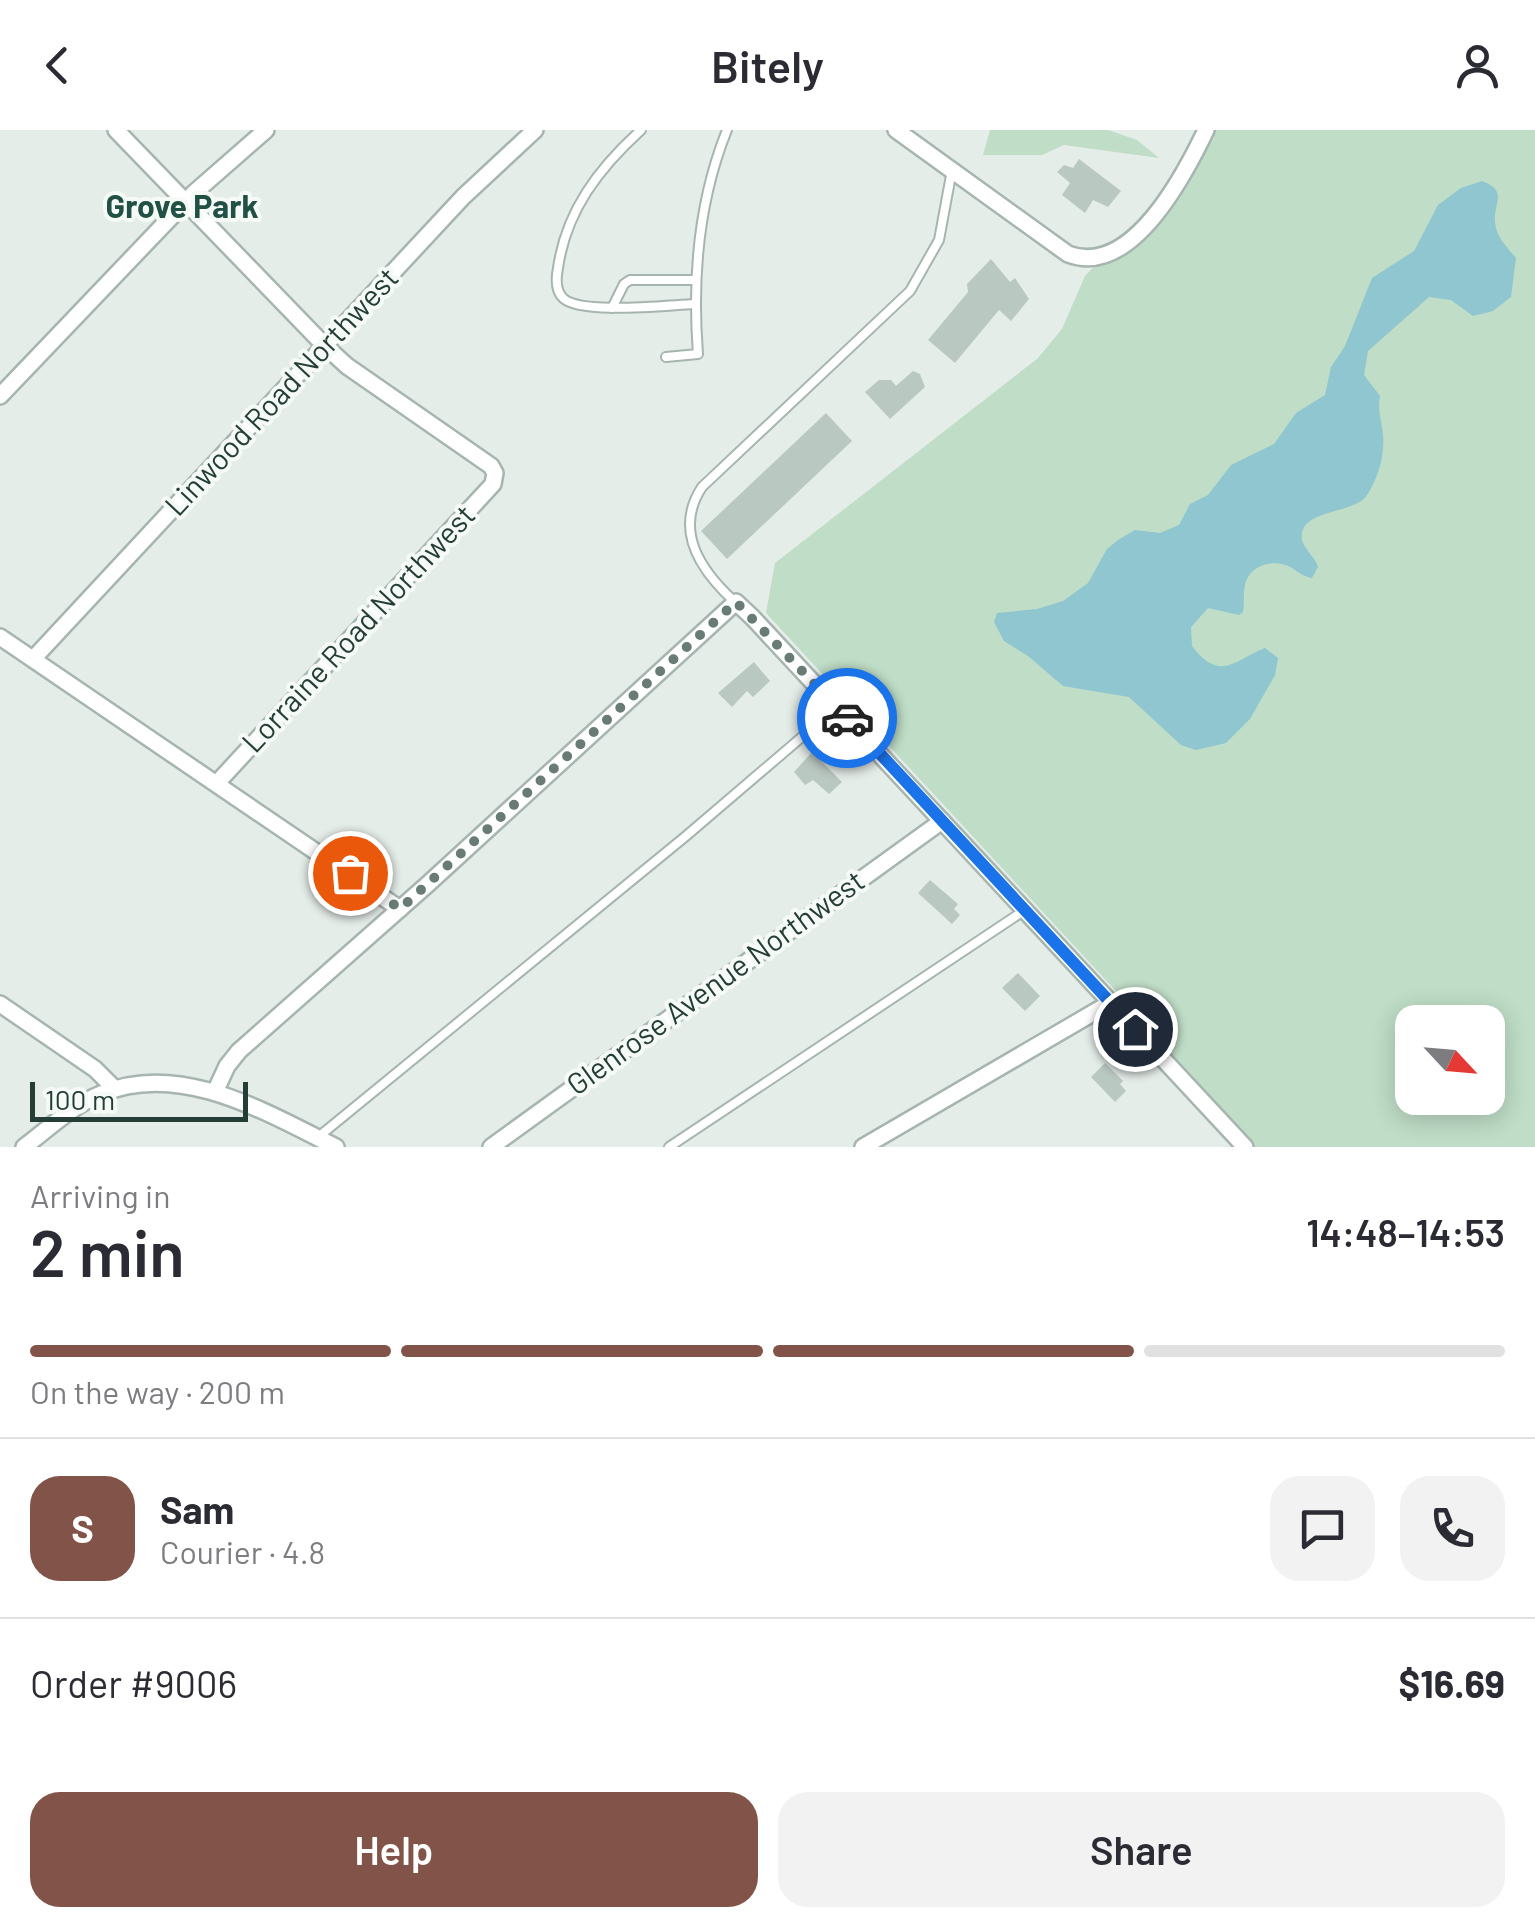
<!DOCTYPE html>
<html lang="en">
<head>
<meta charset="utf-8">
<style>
  :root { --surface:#fff; --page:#f2f2f3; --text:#2b2b33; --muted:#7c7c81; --line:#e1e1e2; --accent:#825449 }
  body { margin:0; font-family:Barlow,sans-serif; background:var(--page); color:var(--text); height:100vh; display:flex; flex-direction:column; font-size:38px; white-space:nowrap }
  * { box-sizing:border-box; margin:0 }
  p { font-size:32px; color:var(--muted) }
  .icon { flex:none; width:55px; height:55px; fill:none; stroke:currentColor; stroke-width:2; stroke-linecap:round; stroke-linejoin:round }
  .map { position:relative; height:1017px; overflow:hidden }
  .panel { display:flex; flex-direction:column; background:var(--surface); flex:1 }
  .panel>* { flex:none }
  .needle { width:65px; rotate:116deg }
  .buttons { position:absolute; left:1395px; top:875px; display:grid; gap:20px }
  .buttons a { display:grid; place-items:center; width:110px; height:110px; border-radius:20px; background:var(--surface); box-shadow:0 5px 25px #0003; font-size:50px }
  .scale { position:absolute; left:30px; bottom:25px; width:218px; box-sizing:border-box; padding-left:10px; border:5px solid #243e37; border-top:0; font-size:28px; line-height:35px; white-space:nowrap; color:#243e37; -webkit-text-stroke:8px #f5faf7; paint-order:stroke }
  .pin { position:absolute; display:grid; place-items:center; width:85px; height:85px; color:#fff; margin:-42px; border:5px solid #fff; border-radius:50%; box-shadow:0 2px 10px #0007 }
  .courier { position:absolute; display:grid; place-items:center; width:100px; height:100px; margin:-50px; border:8px solid #1a73e8; border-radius:50%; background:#fff; color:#222; box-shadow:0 2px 12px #0007 }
  .headline em { font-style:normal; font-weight:600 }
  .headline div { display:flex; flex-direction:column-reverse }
  .headline { display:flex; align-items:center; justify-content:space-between; height:170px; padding:0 30px }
  h1 { font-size:65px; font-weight:600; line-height:75px }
  .bar { display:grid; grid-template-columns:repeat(4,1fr); gap:15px 10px; align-content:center; height:120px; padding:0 30px }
  .bar i { height:12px; border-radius:8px; background:var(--line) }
  .bar .on { background:var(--accent) }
  .bar p { grid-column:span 4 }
  .line { display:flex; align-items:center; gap:25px; padding:0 30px; border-top:2px solid var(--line) }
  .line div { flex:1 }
  .round { display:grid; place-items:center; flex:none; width:105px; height:105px; border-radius:30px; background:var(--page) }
  .primary-button { display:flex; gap:20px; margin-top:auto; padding:20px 30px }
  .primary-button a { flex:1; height:115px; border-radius:30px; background:var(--accent); color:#fff; font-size:40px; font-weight:600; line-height:115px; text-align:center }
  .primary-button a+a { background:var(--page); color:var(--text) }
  header { display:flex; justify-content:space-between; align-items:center; height:130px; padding:0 30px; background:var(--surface); font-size:45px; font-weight:600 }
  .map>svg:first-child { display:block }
  .green { fill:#bfddc7; fill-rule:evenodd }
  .water { fill:#8fc6cf }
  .building { fill:#bac8c2 }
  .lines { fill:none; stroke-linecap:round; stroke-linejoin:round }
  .service-casing { stroke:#a7b5b0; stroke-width:12 }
  .minor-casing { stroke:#a7b5b0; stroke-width:20 }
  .service { stroke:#fff; stroke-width:8 }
  .minor { stroke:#fff; stroke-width:15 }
  .done { stroke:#687b75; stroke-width:10; stroke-dasharray:0 18 }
  .route { stroke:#1a73e8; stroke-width:12 }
  .labels { text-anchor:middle; stroke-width:8; stroke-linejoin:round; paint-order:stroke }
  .street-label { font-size:30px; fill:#243e37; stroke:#f5faf7 }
  .neighbourhood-label { font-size:32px; font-weight:bold; fill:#215044; stroke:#f5faf7 }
</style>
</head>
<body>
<header><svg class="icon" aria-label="back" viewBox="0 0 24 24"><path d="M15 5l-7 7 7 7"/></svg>Bitely<svg class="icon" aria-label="person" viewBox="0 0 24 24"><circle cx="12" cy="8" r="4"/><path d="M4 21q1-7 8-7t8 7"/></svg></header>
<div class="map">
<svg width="1535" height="1017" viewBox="0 0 1535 1017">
  <rect width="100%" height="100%" fill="#e5ede9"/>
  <g class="green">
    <polygon points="990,0 1108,0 1137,10 1159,28 1064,15 1042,25 983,25"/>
    <path d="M1214,0h321v1017h-281l-106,-113 4,-4 -386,-417 9,-50 262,-204 25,-30 23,-53 11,-12 21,-9 84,-99zM1412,892h76v76h-76z"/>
  </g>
  <path class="water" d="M1482,51c27,10 11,23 13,41 1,15 12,25 21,36l-5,39 -18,14 -20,5 -22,-16 -22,-3 -61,54 -4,24 16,21c-3,15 2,24 3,39 2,20 -5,43 -16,60 -12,20 -70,13 -65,45 2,9 13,17 16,27l-6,11c-10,-2 -13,-6 -22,-11 -14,-8 -36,-3 -43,12 -5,10 -2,23 -4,33l-4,3 -31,-7 -17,19 1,19c28,37 43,14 73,2l13,10 -3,17 -25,44 -24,24 -30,7 -15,-5 -52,-48 -66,-11 -35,-30 -24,-15 -10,-19 3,-9 40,-4 26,-8 25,-18 19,-34 11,-9 17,-10 25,3 19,-8 11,-21 18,-9 23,-30 43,-21 22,-31 29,-18 6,-28 14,-21 27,-68 42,-27 24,-46 23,-17z"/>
  <g class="building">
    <polygon points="1079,29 1121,61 1108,77 1093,70 1085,83 1062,65 1070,53 1057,42 1064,35 1073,38"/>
    <polygon points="991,129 1010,152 1015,148 1029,169 1011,191 999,180 955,233 928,210 968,162 967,154"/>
    <polygon points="913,241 920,244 925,257 890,289 865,262 879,250 891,250 896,256"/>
    <polygon points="826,283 852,311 727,429 701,401"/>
    <polygon points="754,532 770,551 753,567 747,561 732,577 718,563"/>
    <polygon points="812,622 842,652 829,664 813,650 805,655 794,642"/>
    <polygon points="930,750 958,774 954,779 960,785 952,794 918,763"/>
    <polygon points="1018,843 1040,866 1025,881 1002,858"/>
    <polygon points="1105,933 1123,951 1120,954 1126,961 1115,972 1091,947"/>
  </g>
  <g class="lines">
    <defs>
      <g id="service">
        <path d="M641,0c-42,38 -75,81 -83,138 -2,10 -3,22 5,30 17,17 105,7 131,6"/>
        <polyline points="612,178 624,154 630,150 696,150"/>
        <path d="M666,227l32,-3c-6,-77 0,-152 29,-224"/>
        <path d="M735,472c-34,-31 -62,-71 -33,-115l208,-196 29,-51 13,-70"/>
        <polyline points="317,1008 686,706 837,577"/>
        <polyline points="669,1017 1025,780"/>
      </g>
      <g id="minor">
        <polyline points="116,0 325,216 347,236 491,336 495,343 493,354 217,653"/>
        <path d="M896,0l172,124c63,24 116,-78 138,-124"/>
        <polyline points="0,266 194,63 266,0"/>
        <polyline points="0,507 400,779"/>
        <polyline points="33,529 463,67 535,0"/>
        <polyline points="0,874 95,939 115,959"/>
        <polyline points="215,962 227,936 239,921 428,754 736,472 753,488 1245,1017"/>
        <path d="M24,1017c24,-18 49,-42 77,-53 79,-34 166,19 235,53"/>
        <polyline points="491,1017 942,691"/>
        <polyline points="863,1017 1110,873"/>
      </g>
    </defs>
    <use href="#service" class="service-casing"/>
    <use href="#minor" class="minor-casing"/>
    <use href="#service" class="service"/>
    <use href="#minor" class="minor"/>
  </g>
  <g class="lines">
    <polyline class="done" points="350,743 400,779 736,472 847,588"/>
    <polyline class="route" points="847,588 1135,899"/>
  </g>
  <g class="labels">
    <g class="street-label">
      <text transform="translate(282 262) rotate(-47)" y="10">Linwood Road Northwest</text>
      <text transform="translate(359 499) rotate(-47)" y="10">Lorraine Road Northwest</text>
      <text transform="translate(716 853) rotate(-36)" y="10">Glenrose Avenue Northwest</text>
    </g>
    <g class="neighbourhood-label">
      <text x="182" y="88">Grove Park</text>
    </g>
  </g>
</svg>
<div class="buttons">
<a><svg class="needle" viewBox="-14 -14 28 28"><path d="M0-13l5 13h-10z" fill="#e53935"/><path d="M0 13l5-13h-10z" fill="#7c7c81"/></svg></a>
</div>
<div class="scale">100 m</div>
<div class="pin" style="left:350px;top:743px;background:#ea580c"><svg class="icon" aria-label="bag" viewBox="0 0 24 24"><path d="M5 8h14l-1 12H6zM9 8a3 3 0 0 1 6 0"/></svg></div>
<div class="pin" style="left:1135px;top:899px;background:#1f2937"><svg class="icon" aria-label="home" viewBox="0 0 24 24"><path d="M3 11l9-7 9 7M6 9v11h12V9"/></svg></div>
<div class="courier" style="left:847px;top:588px"><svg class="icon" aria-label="car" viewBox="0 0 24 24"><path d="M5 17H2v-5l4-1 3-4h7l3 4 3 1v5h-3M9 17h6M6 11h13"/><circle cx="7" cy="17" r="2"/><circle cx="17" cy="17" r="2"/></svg></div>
</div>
<section class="panel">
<div class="headline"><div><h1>2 min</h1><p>Arriving in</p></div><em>14:48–14:53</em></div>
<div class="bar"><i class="on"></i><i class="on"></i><i class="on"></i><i></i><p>On the way · 200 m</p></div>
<div class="line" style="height:180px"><b class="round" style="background:var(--accent);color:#fff">S</b><div><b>Sam</b><p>Courier · 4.8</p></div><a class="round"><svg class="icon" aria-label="chat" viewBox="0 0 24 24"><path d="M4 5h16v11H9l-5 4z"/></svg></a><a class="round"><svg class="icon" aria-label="phone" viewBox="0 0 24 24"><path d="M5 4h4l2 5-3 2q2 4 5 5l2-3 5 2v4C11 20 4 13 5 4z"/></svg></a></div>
<div class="line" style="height:130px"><div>Order #9006</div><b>$16.69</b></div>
<div class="primary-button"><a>Help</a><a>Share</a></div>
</section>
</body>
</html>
